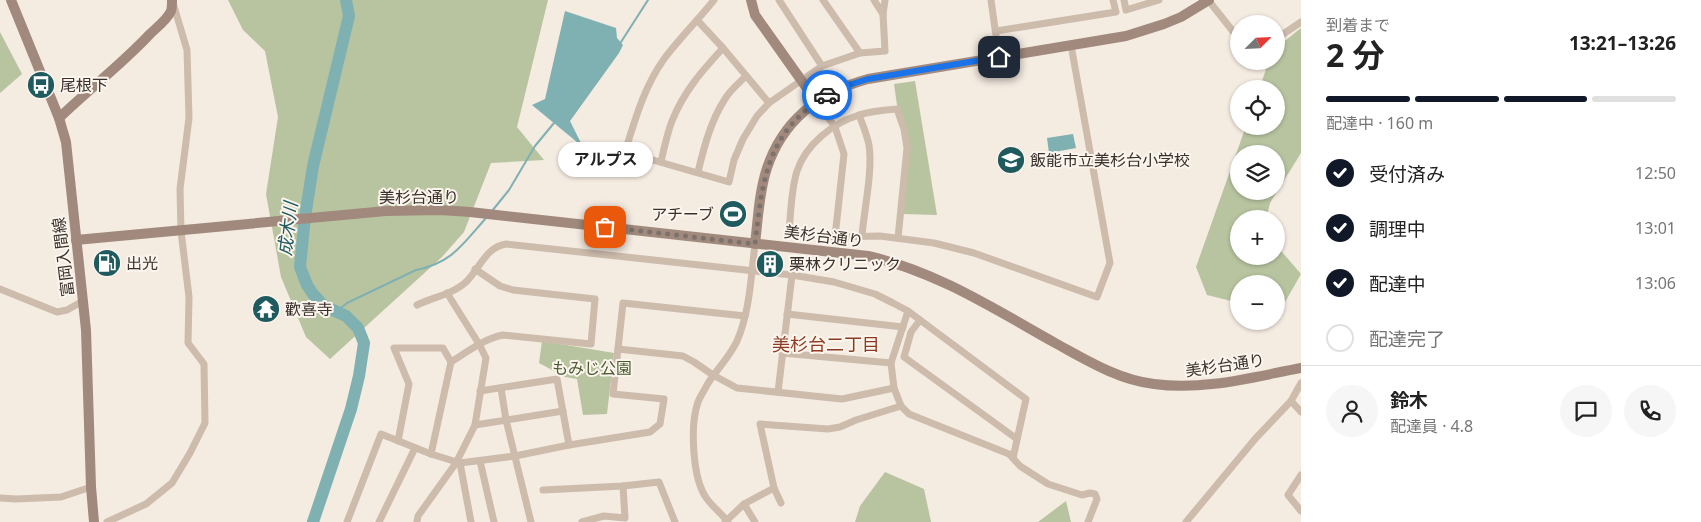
<!DOCTYPE html>
<html lang="ja">
<head>
<meta charset="utf-8">
<style>
  :root { --surface:#fff; --page:#f6f6f6; --text:#222; --muted:#767676; --line:#e0e0e0; --accent:#111827 }
  body { margin:0; font-family:"Noto Sans","Noto Sans JP",sans-serif; background:var(--page); color:var(--text); height:100vh; display:flex; flex-direction:column; font-size:19px; white-space:nowrap }
  * { box-sizing:border-box; margin:0 }
  p { font-size:16px; color:var(--muted) }
  .icon { flex:none; width:28px; height:28px; fill:none; stroke:currentColor; stroke-width:2; stroke-linecap:round; stroke-linejoin:round }
  .map { position:relative; flex:1; overflow:hidden }
  .side { display:flex; flex-direction:column; background:var(--surface); width:400px }
  .side>* { flex:none }
  .needle { width:32px; rotate:66deg }
  .buttons { position:absolute; left:1230px; top:15px; display:grid; gap:10px }
  .buttons a { display:grid; place-items:center; width:55px; height:55px; border-radius:50%; background:var(--surface); box-shadow:0 1px 4px #0004; font-size:25px }
  .pin { position:absolute; display:grid; place-items:center; width:42px; height:42px; color:#fff; margin:-21px; border-radius:10px; box-shadow:0 2px 8px #0006 }
  .courier { position:absolute; display:grid; place-items:center; width:50px; height:50px; margin:-25px; border:4px solid #1a73e8; border-radius:50%; background:#fff; color:#222; box-shadow:0 1px 6px #0007 }
  .bubble { position:absolute; height:35px; border-radius:18px; background:var(--surface); box-shadow:0 1px 4px #0004; font-size:16px; font-weight:700; line-height:35px; text-align:center }
  .overview em { font-style:normal; font-weight:700 }
  .overview div { display:flex; flex-direction:column-reverse }
  .overview { display:flex; align-items:center; justify-content:space-between; height:85px; padding:0 25px }
  h1 { font-size:32px; font-weight:700; line-height:38px }
  .bar { display:grid; grid-template-columns:repeat(4,1fr); gap:8px 5px; align-content:center; height:60px; padding:0 25px }
  .bar i { height:6px; border-radius:4px; background:var(--line) }
  .bar .current { background:var(--accent) }
  .bar p { grid-column:span 4 }
  .line { display:flex; align-items:center; gap:12px; padding:0 25px; border-top:1px solid var(--line) }
  .line div { flex:1 }
  .round { display:grid; place-items:center; flex:none; width:52px; height:52px; border-radius:26px; background:var(--page) }
  ol { padding:0 25px; list-style:none }
  li { display:flex; align-items:center; gap:15px; height:55px }
  li p { margin-inline-start:auto }
  li .icon { padding:5px; border-radius:50%; background:var(--accent); color:#fff; stroke-width:4 }
  li:last-child { color:var(--muted) }
  li i { width:28px; height:28px; border:2px solid var(--line); border-radius:50% }
  main { display:flex; flex:1; min-height:0 }
  .map>svg:first-child { display:block }
  .green { fill:#b8c4a0; fill-rule:evenodd }
  .water { fill:#7fb0b2 }
  .lines { fill:none; stroke-linecap:round; stroke-linejoin:round }
  .stream { stroke:#7fb0b2; stroke-width:2 }
  .river { stroke:#7fb0b2; stroke-width:12 }
  .street { stroke:#cdbbac; stroke-width:7 }
  .secondary { stroke:#a18a7d; stroke-width:10 }
  .done { stroke:#7c716b; stroke-width:5; stroke-dasharray:0 9 }
  .route { stroke:#1a73e8; stroke-width:6 }
  .labels { text-anchor:middle; stroke-width:4; stroke-linejoin:round; paint-order:stroke }
  .poi-label { font-size:16px; fill:#3b302b; stroke:#fbf5ee; text-anchor:start }
  .street-label { font-size:16px; fill:#3b302b; stroke:#fbf5ee }
  .park-label { font-size:16px; fill:#4a5a2e; stroke:#fbf5ee }
  .water-label { font-size:18px; font-style:italic; fill:#1f5a5e; stroke:#fbf5ee }
  .neighbourhood-label { font-size:18px; fill:#8c3b22; stroke:#fbf5ee }
</style>
</head>
<body>
<main>
<div class="map">
<svg width="1301" height="522" viewBox="0 0 1301 522">
  <rect width="100%" height="100%" fill="#f4ebe1"/>
  <g class="green">
    <polygon points="228,0 548,0 517,127 544,160 491,163 464,232 442,257 330,359 306,337 281,277 266,194 278,117 265,51 243,30"/>
    <path d="M1301,28v125l-31,50 -4,16h-27v37h37v-11l25,29 -25,44v-34h-37v19l-32,-8 -11,-28 50,-141h30v-37h-17l10,-28h7v-13zM1239,154h37v37h-37z"/>
    <polygon points="0,32 22,74 0,93"/>
    <polygon points="915,81 937,215 903,214 909,151 902,115 897,105 894,84"/>
    <polygon points="542,341 614,353 607,414 583,415 577,379 565,377 539,363"/>
    <polygon points="885,472 924,489 931,522 855,522 860,506"/>
    <polygon points="1066,501 1071,522 1038,522"/>
  </g>
  <g class="water">
    <polygon points="565,11 616,28 617,38 623,45 619,53 570,121 583,147 532,105 545,99"/>
    <polygon points="1073,134 1076,148 1049,153 1047,138"/>
  </g>
  <g class="lines">
    <g class="stream">
      <polyline points="621,42 648,0"/>
      <polyline points="492,211 509,190 535,146 554,123"/>
      <path d="M340,313l2,-6 5,-4 69,-33c36,-7 47,-26 70,-52"/>
    </g>
    <polyline class="river" points="313,522 351,409 359,376 364,343 358,328 346,316 324,306 313,294 307,285 300,267 305,217 313,166 349,16 346,0"/>
    <g class="street">
      <path d="M714,0c-16,20 -35,39 -50,59 -20,28 -29,61 -39,93l104,30 5,-22 9,-21 14,-23 12,-13 53,-37 38,-13 25,-2 -2,-37 2,-14"/>
      <polyline points="779,0 822,66"/>
      <polyline points="823,0 860,53"/>
      <polyline points="874,0 883,14"/>
      <polyline points="991,0 999,57"/>
      <polyline points="1124,0 1126,10 1159,0"/>
      <polyline points="1209,1 1239,39"/>
      <polyline points="697,20 723,48 769,103"/>
      <polyline points="996,31 1116,12 1113,0"/>
      <polyline points="1276,39 1301,22"/>
      <polyline points="816,101 835,127 844,154 835,237"/>
      <path d="M859,115c4,10 8,20 10,30 4,25 -5,65 -7,91"/>
      <path d="M661,162c3,-14 6,-28 11,-41 12,-30 30,-50 51,-73"/>
      <path d="M698,172c6,-25 13,-52 27,-73 5,-9 14,-16 21,-23"/>
      <path d="M898,238l9,-90 -3,-19 -7,-20c-13,1 -26,2 -38,6 -26,8 -53,29 -62,56 -6,19 -6,41 -8,61l46,5 45,-1 54,7 40,10 123,44 13,-34 -39,-218"/>
      <polyline points="0,289 57,312 67,310 83,301"/>
      <path d="M417,305c16,-8 37,-11 50,-24 13,-13 19,-34 39,-37l286,31 42,7 41,12 18,9 15,8 118,88 -13,59"/>
      <polyline points="908,311 891,363 894,388 901,406 909,414 1009,454 1020,466 1048,484 1082,495 1090,493 1095,494 1097,499 1088,522"/>
      <polyline points="787,314 903,327"/>
      <polyline points="920,320 911,332 904,357 1017,439"/>
      <polyline points="618,349 683,356 694,362 713,375 737,388 842,399 894,388"/>
      <polyline points="782,353 891,363"/>
      <path d="M451,362c16,-10 32,-23 52,-27l88,9 4,-45 -82,-9 -13,-4 -25,-17"/>
      <polyline points="501,388 506,420 531,522"/>
      <polyline points="480,391 557,379 569,445"/>
      <polyline points="778,392 792,275"/>
      <polyline points="1291,401 1301,412"/>
      <polyline points="475,425 563,411"/>
      <polyline points="398,441 409,384 394,348 443,348 451,362 431,454"/>
      <polyline points="480,461 494,522"/>
      <polyline points="460,463 471,522"/>
      <polyline points="1301,475 1288,495 1301,511"/>
      <polyline points="774,488 760,424 828,429 840,427 856,420 901,406"/>
      <polyline points="543,490 623,486 659,482 675,522"/>
      <polyline points="0,498 16,499 61,497 91,487"/>
      <polyline points="744,504 755,522"/>
      <polyline points="107,522 146,504 172,483 190,453 205,423 204,364 188,343 189,297 181,231 180,189 189,118 187,50 173,3"/>
      <polyline points="347,522 381,434 431,454 460,463 515,456 569,445 650,432 660,424 664,399 613,394 623,303 745,316"/>
      <polyline points="379,522 415,448"/>
      <polyline points="417,522 418,516 456,463 475,425 486,358 479,344 447,293"/>
      <polyline points="582,522 604,516 625,518 623,486"/>
      <polyline points="725,522 744,504 774,488 781,503"/>
      <path d="M728,522c-6,-8 -15,-15 -21,-23 -15,-20 -17,-74 -9,-97 2,-5 6,-11 9,-17 9,-15 22,-27 30,-44 13,-30 14,-65 18,-97"/>
      <polyline points="1186,522 1255,439 1291,401 1301,383"/>
    </g>
    <g class="secondary">
      <polyline points="11,0 59,118 66,142 86,330 91,487 94,522"/>
      <polyline points="751,0 755,15 816,101"/>
      <path d="M59,118c30,-29 63,-54 91,-84 7,-7 17,-14 21,-23 1,-3 1,-7 1,-11"/>
      <path d="M76,240l310,-29 54,-1 30,2 398,44c68,15 128,54 189,88 31,17 62,36 97,40 49,7 99,-7 147,-16"/>
      <path d="M755,244c3,-25 4,-52 12,-76 16,-48 53,-76 101,-89l258,-43 38,-12 17,-7 28,-17"/>
    </g>
  </g>
  <g class="lines">
    <path class="done" d="M605,227l150,17c8,-66 11,-111 72,-149"/>
    <polyline class="route" points="827,95 839,88 868,79 999,57"/>
  </g>
  <defs>
    <symbol id="bus-disc" viewBox="-11 -11 22 22"><circle r="9.5" fill="#1f5a5e" stroke="#fbf5ee"/><path d="M-5-6H5V4H4V6H2V4H-2V6H-4V4H-5ZM-3.5-4V0h7V-4ZM-3.5 1.2v1.5H-2V1.2ZM2 1.2v1.5H3.5V1.2Z" fill="#fff"/></symbol>
    <symbol id="school-disc" viewBox="-11 -11 22 22"><circle r="9.5" fill="#1f5a5e" stroke="#fbf5ee"/><path d="M0-5L7-2L0 1L-7-2ZM-4 1L0 2.5L4 1V4Q0 6-4 4Z" fill="#fff"/></symbol>
    <symbol id="stadium-disc" viewBox="-11 -11 22 22"><circle r="9.5" fill="#1f5a5e" stroke="#fbf5ee"/><path d="M0-5a6.5 5 0 1 0 0 10a6.5 5 0 1 0 0-10ZM-3.5-1.8h7v3.6h-7Z" fill="#fff"/></symbol>
    <symbol id="fuel-disc" viewBox="-11 -11 22 22"><circle r="9.5" fill="#1f5a5e" stroke="#fbf5ee"/><path d="M-5.5-6h7V0h2V4h1.3V-2.5L3-4.5l.8-.8L6-3V5H2.5V1h-1V6h-7ZM-4.2-4.7v3.2H.2V-4.7Z" fill="#fff"/></symbol>
    <symbol id="building-disc" viewBox="-11 -11 22 22"><circle r="9.5" fill="#1f5a5e" stroke="#fbf5ee"/><path d="M-4-6H4V6H1V3H-1V6H-4ZM-2.5-4.3h1.7v1.8h-1.7ZM.8-4.3h1.7v1.8H.8ZM-2.5-1h1.7V.8h-1.7ZM.8-1h1.7V.8H.8Z" fill="#fff"/></symbol>
    <symbol id="temple-disc" viewBox="-11 -11 22 22"><circle r="9.5" fill="#1f5a5e" stroke="#fbf5ee"/><path d="M0-6L5-2H3V0L6.5 2.5H4V6H1.5V3h-3V6H-4V2.5H-6.5L-3 0V-2H-5Z" fill="#fff"/></symbol>
  </defs>
  <g fill-rule="evenodd">
    <use href="#bus-disc" x="25" y="69" width="32" height="32"/>
    <use href="#school-disc" x="995" y="144" width="32" height="32"/>
    <use href="#stadium-disc" x="717" y="198" width="32" height="32"/>
    <use href="#fuel-disc" x="91" y="247" width="32" height="32"/>
    <use href="#building-disc" x="754" y="248" width="32" height="32"/>
    <use href="#temple-disc" x="250" y="293" width="32" height="32"/>
  </g>
  <g class="labels">
    <g class="poi-label">
      <text x="60" y="91">尾根下</text>
      <text x="1030" y="166">飯能市立美杉台小学校</text>
      <text x="714" y="220" text-anchor="end">アチーブ</text>
      <text x="126" y="269">出光</text>
      <text x="789" y="270">栗林クリニック</text>
      <text x="285" y="315">歡喜寺</text>
    </g>
    <g class="street-label">
      <text x="419" y="203">美杉台通り</text>
      <text transform="translate(824 236) rotate(7)" y="6">美杉台通り</text>
      <text transform="translate(63 257) rotate(-97)" y="6">富岡入間線</text>
      <text transform="translate(1225 365) rotate(-8)" y="6">美杉台通り</text>
    </g>
    <g class="park-label">
      <text x="592" y="374">もみじ公園</text>
    </g>
    <g class="water-label">
      <text transform="translate(288 229) rotate(-83)" y="6">成木川</text>
    </g>
    <g class="neighbourhood-label">
      <text x="826" y="351">美杉台二丁目</text>
    </g>
  </g>
</svg>
<div class="buttons">
<a><svg class="needle" viewBox="-14 -14 28 28"><path d="M0-13l5 13h-10z" fill="#e53935"/><path d="M0 13l5-13h-10z" fill="#767676"/></svg></a>
<a><svg class="icon" aria-label="locate" viewBox="0 0 24 24"><circle cx="12" cy="12" r="6"/><path d="M12 2v4M12 18v4M2 12h4M18 12h4"/></svg></a>
<a><svg class="icon" aria-label="layers" viewBox="0 0 24 24"><path d="M12 4l9 5-9 5-9-5zM3 14l9 5 9-5"/></svg></a>
<a>+</a>
<a>−</a>
</div>
<div class="pin" style="left:605px;top:227px;background:#ea580c"><svg class="icon" aria-label="bag" viewBox="0 0 24 24"><path d="M5 8h14l-1 12H6zM9 8a3 3 0 0 1 6 0"/></svg></div>
<div class="pin" style="left:999px;top:57px;background:#1f2937"><svg class="icon" aria-label="home" viewBox="0 0 24 24"><path d="M3 11l9-7 9 7M6 9v11h12V9"/></svg></div>
<div class="courier" style="left:827px;top:95px"><svg class="icon" aria-label="car" viewBox="0 0 24 24"><path d="M5 17H2v-5l4-1 3-4h7l3 4 3 1v5h-3M9 17h6M6 11h13"/><circle cx="7" cy="17" r="2"/><circle cx="17" cy="17" r="2"/></svg></div>
<div class="bubble" style="left:558px;top:142px;width:95px">アルプス</div>
</div>
<section class="side">
<div class="overview"><div><h1>2 分</h1><p>到着まで</p></div><em>13:21–13:26</em></div>
<div class="bar"><i class="current"></i><i class="current"></i><i class="current"></i><i></i><p>配達中 · 160 m</p></div>
<ol>
<li><svg class="icon" aria-label="check" viewBox="0 0 24 24"><path d="M5 12l5 5 9-10"/></svg>受付済み<p>12:50</p></li>
<li><svg class="icon" aria-label="check" viewBox="0 0 24 24"><path d="M5 12l5 5 9-10"/></svg>調理中<p>13:01</p></li>
<li><svg class="icon" aria-label="check" viewBox="0 0 24 24"><path d="M5 12l5 5 9-10"/></svg>配達中<p>13:06</p></li>
<li><i></i>配達完了</li>
</ol>
<div class="line" style="height:90px"><a class="round"><svg class="icon" aria-label="person" viewBox="0 0 24 24"><circle cx="12" cy="8" r="4"/><path d="M4 21q1-7 8-7t8 7"/></svg></a><div><b>鈴木</b><p>配達員 · 4.8</p></div><a class="round"><svg class="icon" aria-label="chat" viewBox="0 0 24 24"><path d="M4 5h16v11H9l-5 4z"/></svg></a><a class="round"><svg class="icon" aria-label="phone" viewBox="0 0 24 24"><path d="M5 4h4l2 5-3 2q2 4 5 5l2-3 5 2v4C11 20 4 13 5 4z"/></svg></a></div>
</section>
</main>
</body>
</html>
